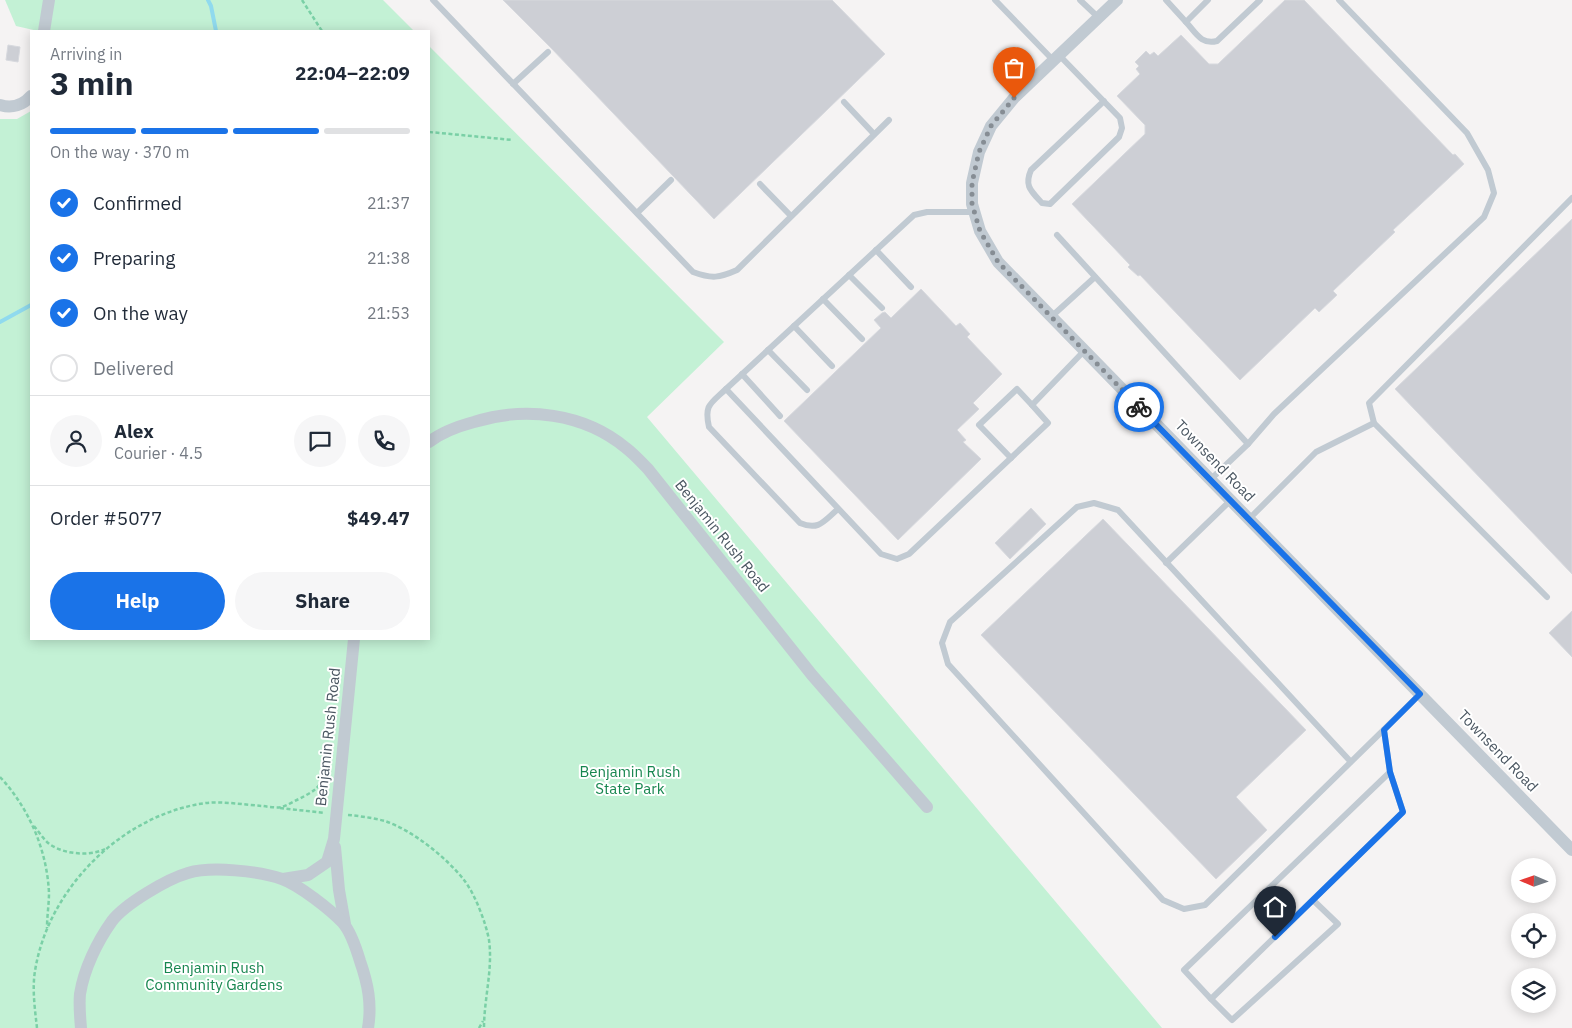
<!DOCTYPE html>
<html lang="en">
<head>
<meta charset="utf-8">
<style>
  :root { --surface:#fff; --page:#f6f6f7; --text:#1f2937; --muted:#747a83; --line:#e0e1e3; --accent:#1a73e8 }
  body { margin:0; font-family:"IBM Plex Sans",sans-serif; background:var(--page); color:var(--text); height:100vh; display:flex; flex-direction:column; font-size:19px; white-space:nowrap }
  * { box-sizing:border-box; margin:0 }
  p { font-size:16px; color:var(--muted) }
  .icon { flex:none; width:28px; height:28px; fill:none; stroke:currentColor; stroke-width:2; stroke-linecap:round; stroke-linejoin:round }
  .map { position:relative; flex:1; overflow:hidden }
  .sheet { position:absolute; left:30px; top:30px; width:400px; height:610px; display:flex; flex-direction:column; background:var(--surface); border-radius:0px; box-shadow:0 2px 12px #0003 }
  .sheet>* { flex:none }
  .needle { width:32px; rotate:272deg }
  .fabs { position:absolute; left:1511px; top:858px; display:grid; gap:10px }
  .fabs a { display:grid; place-items:center; width:45px; height:45px; border-radius:50%; background:var(--surface); box-shadow:0 2px 12px #0003; font-size:25px }
  .pin { position:absolute; display:grid; place-items:center; width:42px; height:42px; color:#fff; margin:-51px -21px; border-radius:50% 50% 50% 0; rotate:-45deg; box-shadow:0 0 5px #0007 }
  .pin .icon { rotate:45deg }
  .courier { position:absolute; display:grid; place-items:center; width:50px; height:50px; margin:-25px; border:4px solid #1a73e8; border-radius:50%; background:#fff; color:#222; box-shadow:0 1px 6px #0007 }
  .summary em { font-style:normal; font-weight:700 }
  .summary div { display:flex; flex-direction:column-reverse }
  .summary { display:flex; align-items:center; justify-content:space-between; height:85px; padding:0 20px }
  h1 { font-size:32px; font-weight:700; line-height:38px }
  .bar { display:grid; grid-template-columns:repeat(4,1fr); gap:8px 5px; align-content:center; height:60px; padding:0 20px }
  .bar i { height:6px; border-radius:4px; background:var(--line) }
  .bar .current { background:var(--accent) }
  .bar p { grid-column:span 4 }
  .line { display:flex; align-items:center; gap:12px; padding:0 20px; border-top:1px solid var(--line) }
  .line div { flex:1 }
  .round { display:grid; place-items:center; flex:none; width:52px; height:52px; border-radius:26px; background:var(--page) }
  ol { padding:0 20px; list-style:none }
  li { display:flex; align-items:center; gap:15px; height:55px }
  li p { margin-inline-start:auto }
  li .icon { padding:5px; border-radius:50%; background:var(--accent); color:#fff; stroke-width:4 }
  li:last-child { color:var(--muted) }
  li i { width:28px; height:28px; border:2px solid var(--line); border-radius:50% }
  .action { display:flex; gap:10px; margin-top:auto; padding:10px 20px }
  .action a { flex:1; height:58px; border-radius:30px; background:var(--accent); color:#fff; font-size:20px; font-weight:700; line-height:58px; text-align:center }
  .action a+a { background:var(--page); color:var(--text) }
  .map>svg:first-child { display:block }
  .green { fill:#c3f1d5 }
  .lines { fill:none; stroke-linecap:round; stroke-linejoin:round }
  .stream { stroke:#90daee; stroke-width:4 }
  .building { fill:#cdcfd5; stroke:#d7d9de }
  .path { stroke:#7ad0a6; stroke-width:2.5; stroke-dasharray:4 2.5; stroke-linecap:butt }
  .service { stroke:#c1cad2; stroke-width:6 }
  .minor { stroke:#c1cad2; stroke-width:12 }
  .done { stroke:#868d94; stroke-width:5; stroke-dasharray:0 9 }
  .route { stroke:#1a73e8; stroke-width:6 }
  .labels { text-anchor:middle; stroke-width:4; stroke-linejoin:round; paint-order:stroke }
  .street-label { font-size:15px; fill:#4a5661; stroke:#fff }
  .park-label { font-size:15px; fill:#17864f; stroke:#fff }
</style>
</head>
<body>
<div class="map">
<svg width="1572" height="1028" viewBox="0 0 1572 1028">
  <rect width="100%" height="100%" fill="#f5f3f3"/>
  <g class="green">
    <polygon points="5,0 383,0 414,31 38,31 16,26"/>
    <polygon points="429,46 724,342 647,417 1162,1028 0,1028 0,119 17,119 31,111 31,639 429,639"/>
  </g>
  <g class="lines">
    <g class="stream">
      <polyline points="208,0 211,6 216,31"/>
      <polyline points="0,322 31,305"/>
    </g>
  </g>
  <g class="building">
    <polygon points="503,0 832,0 885,54 714,219 551,48"/>
    <polygon points="1285,0 1304,0 1453,155 1455,154 1464,164 1393,230 1395,232 1333,291 1337,295 1319,312 1315,308 1240,380 1140,275 1138,276 1128,267 1130,265 1072,204 1145,134 1145,125 1117,96 1140,74 1136,69 1139,66 1135,62 1146,51 1150,55 1154,52 1158,56 1181,35 1209,64 1218,64"/>
    <polygon points="8,45 20,47 18,62 6,60"/>
    <polygon points="1572,219 1572,574 1395,389"/>
    <polygon points="921,289 956,326 960,323 970,334 967,337 1002,374 973,403 979,409 957,430 966,440 963,442 981,459 898,540 784,421 881,328 874,320 882,313 885,312 891,318"/>
    <polygon points="1031,508 1046,524 1010,559 995,543"/>
    <polygon points="1103,519 1306,730 1236,797 1267,830 1216,879 981,635"/>
    <polygon points="1572,611 1572,657 1549,633"/>
  </g>
  <g class="lines">
    <g class="path">
      <polyline points="302,0 322,31"/>
      <polyline points="429,132 513,140"/>
      <path d="M0,777c29,31 47,73 49,116 0,11 -2,23 -2,35"/>
      <polyline points="280,808 325,813"/>
      <path d="M348,815c12,1 25,3 37,6 27,9 62,37 79,59 11,14 22,43 25,60 4,29 -5,59 -5,88"/>
      <path d="M34,826c4,5 8,11 13,16 13,12 42,15 58,7"/>
      <path d="M37,1028c-2,-18 -5,-39 -2,-57 13,-83 88,-157 171,-168 17,-2 40,2 57,3 6,1 13,2 19,1 6,-2 12,-6 17,-8 17,-9 17,-9 28,-24"/>
      <polyline points="479,1028 483,1021"/>
    </g>
    <g class="service">
      <path d="M433,0l260,272c19,7 26,6 44,-2l152,-150"/>
      <polyline points="995,0 1053,60"/>
      <polyline points="1080,0 1099,18"/>
      <polyline points="1166,0 1186,22 1208,0"/>
      <path d="M1186,22c10,11 15,23 31,19l43,-41"/>
      <path d="M1059,55l61,63 2,10 -3,9 -69,67 -8,-1c-11,-12 -18,-17 -11,-33l73,-69"/>
      <polyline points="513,84 548,52"/>
      <polyline points="844,102 874,134"/>
      <polyline points="760,184 791,216"/>
      <polyline points="975,212 927,212 914,215 726,389 881,554 897,559 909,554 1048,423 1032,405 1084,351"/>
      <polyline points="637,213 671,180"/>
      <polyline points="1057,235 1248,444"/>
      <polyline points="876,250 911,287"/>
      <polyline points="849,275 882,308"/>
      <polyline points="823,299 862,339"/>
      <polyline points="1051,317 1095,277"/>
      <polyline points="794,326 832,366"/>
      <polyline points="768,350 807,390"/>
      <polyline points="742,374 780,416"/>
      <path d="M726,389c-16,15 -22,16 -17,38l91,96c19,8 24,-2 38,-14"/>
      <polyline points="1011,458 979,425 1017,389 1032,405"/>
      <polyline points="1210,480 1248,444 1274,414 1484,217 1494,193 1488,170 1467,133 1339,0"/>
      <polyline points="1249,519 1316,452 1374,423"/>
      <polyline points="1166,563 1231,500"/>
      <polyline points="1547,597 1374,423 1369,403 1572,198"/>
      <polyline points="1384,730 1390,772 1403,812 1211,999 1184,970 1390,772"/>
      <polyline points="1351,762 1118,510 1094,503 1077,507 950,622 942,643 948,664 1163,900 1184,909 1205,905 1409,705 1420,694"/>
      <polyline points="1211,999 1232,1020 1338,924 1313,900"/>
    </g>
    <g class="minor">
      <polyline points="1117,0 1014,98 991,126 979,152 972,183 972,204 980,231 998,262 1572,850"/>
      <polyline points="44,31 49,0"/>
      <path d="M0,105c12,4 23,0 31,-9"/>
      <path d="M429,442c13,-10 30,-16 45,-20 51,-16 110,-9 152,26 8,6 15,14 22,21l164,206 115,132"/>
      <polyline points="335,847 339,890 345,924"/>
      <polyline points="283,879 308,875 327,862 334,839 354,639"/>
      <path d="M81,1028c-1,-11 -2,-24 -1,-34 4,-25 17,-52 32,-73 13,-17 55,-42 76,-48 23,-7 71,-2 94,6 17,6 49,31 61,44 7,8 14,28 17,38 8,23 12,43 8,67"/>
    </g>
  </g>
  <g class="lines">
    <polyline class="done" points="1014,98 991,126 979,152 972,183 972,204 980,231 998,262 1139,407"/>
    <polyline class="route" points="1139,407 1420,694 1384,730 1390,772 1403,812 1275,937"/>
  </g>
  <g class="labels">
    <g class="street-label">
      <text transform="translate(1215 461) rotate(46)" y="5">Townsend Road</text>
      <text transform="translate(722 536) rotate(51)" y="5">Benjamin Rush Road</text>
      <text transform="translate(328 737) rotate(-84)" y="5">Benjamin Rush Road</text>
      <text transform="translate(1498 751) rotate(46)" y="5">Townsend Road</text>
    </g>
    <g class="park-label">
      <text x="630" y="777">Benjamin Rush<tspan x="630" dy="17">State Park</tspan></text>
      <text x="214" y="973">Benjamin Rush<tspan x="214" dy="17">Community Gardens</tspan></text>
    </g>
  </g>
</svg>
<div class="fabs">
<a><svg class="needle" viewBox="-14 -14 28 28"><path d="M0-13l5 13h-10z" fill="#e53935"/><path d="M0 13l5-13h-10z" fill="#747a83"/></svg></a>
<a><svg class="icon" aria-label="locate" viewBox="0 0 24 24"><circle cx="12" cy="12" r="6"/><path d="M12 2v4M12 18v4M2 12h4M18 12h4"/></svg></a>
<a><svg class="icon" aria-label="layers" viewBox="0 0 24 24"><path d="M12 4l9 5-9 5-9-5zM3 14l9 5 9-5"/></svg></a>
</div>
<div class="pin" style="left:1014px;top:98px;background:#ea580c"><svg class="icon" aria-label="bag" viewBox="0 0 24 24"><path d="M5 8h14l-1 12H6zM9 8a3 3 0 0 1 6 0"/></svg></div>
<div class="pin" style="left:1275px;top:937px;background:#1f2937"><svg class="icon" aria-label="home" viewBox="0 0 24 24"><path d="M3 11l9-7 9 7M6 9v11h12V9"/></svg></div>
<div class="courier" style="left:1139px;top:407px"><svg class="icon" aria-label="bike" viewBox="0 0 24 24"><circle cx="6" cy="16" r="4"/><circle cx="18" cy="16" r="4"/><path d="M6 16l4-8h5l3 8M10 8l3 8H6M13 5h3"/></svg></div>
<section class="sheet">
<div class="summary"><div><h1>3 min</h1><p>Arriving in</p></div><em>22:04–22:09</em></div>
<div class="bar"><i class="current"></i><i class="current"></i><i class="current"></i><i></i><p>On the way · 370 m</p></div>
<ol>
<li><svg class="icon" aria-label="check" viewBox="0 0 24 24"><path d="M5 12l5 5 9-10"/></svg>Confirmed<p>21:37</p></li>
<li><svg class="icon" aria-label="check" viewBox="0 0 24 24"><path d="M5 12l5 5 9-10"/></svg>Preparing<p>21:38</p></li>
<li><svg class="icon" aria-label="check" viewBox="0 0 24 24"><path d="M5 12l5 5 9-10"/></svg>On the way<p>21:53</p></li>
<li><i></i>Delivered</li>
</ol>
<div class="line" style="height:90px"><a class="round"><svg class="icon" aria-label="person" viewBox="0 0 24 24"><circle cx="12" cy="8" r="4"/><path d="M4 21q1-7 8-7t8 7"/></svg></a><div><b>Alex</b><p>Courier · 4.5</p></div><a class="round"><svg class="icon" aria-label="chat" viewBox="0 0 24 24"><path d="M4 5h16v11H9l-5 4z"/></svg></a><a class="round"><svg class="icon" aria-label="phone" viewBox="0 0 24 24"><path d="M5 4h4l2 5-3 2q2 4 5 5l2-3 5 2v4C11 20 4 13 5 4z"/></svg></a></div>
<div class="line" style="height:65px"><div>Order #5077</div><b>$49.47</b></div>
<div class="action"><a>Help</a><a>Share</a></div>
</section>
</div>
</body>
</html>
